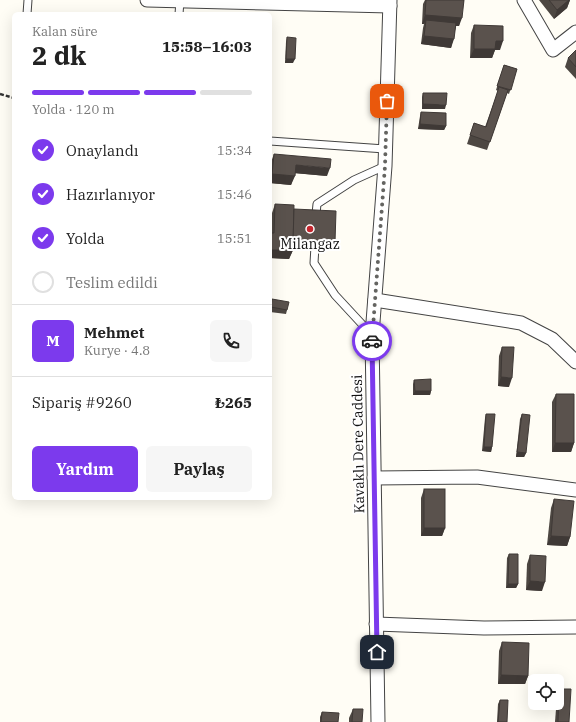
<!DOCTYPE html>
<html lang="tr">
<head>
<meta charset="utf-8">
<style>
  :root { --surface:#fff; --page:#f6f6f6; --text:#222; --muted:#767676; --line:#e0e0e0; --accent:#7c3aed }
  body { margin:0; font-family:"IBM Plex Serif",serif; background:var(--page); color:var(--text); height:100vh; display:flex; flex-direction:column; font-size:15px; white-space:nowrap }
  * { box-sizing:border-box; margin:0 }
  p { font-size:13px; color:var(--muted) }
  .icon { flex:none; width:22px; height:22px; fill:none; stroke:currentColor; stroke-width:2; stroke-linecap:round; stroke-linejoin:round }
  .map { position:relative; flex:1; overflow:hidden }
  .panel { position:absolute; left:12px; top:12px; width:260px; height:488px; display:flex; flex-direction:column; background:var(--surface); border-radius:6px; box-shadow:0 4px 16px #0002 }
  .panel>* { flex:none }
  .buttons { position:absolute; left:528px; top:674px; display:grid; gap:8px }
  .buttons a { display:grid; place-items:center; width:36px; height:36px; border-radius:6px; background:var(--surface); box-shadow:0 4px 16px #0002; font-size:20px }
  .pin { position:absolute; display:grid; place-items:center; width:34px; height:34px; color:#fff; margin:-17px; border-radius:8px; box-shadow:0 2px 6px #0006 }
  .courier { position:absolute; display:grid; place-items:center; width:40px; height:40px; margin:-20px; border:3px solid #7c3aed; border-radius:50%; background:#fff; color:#222; box-shadow:0 1px 5px #0007 }
  .summary em { font-style:normal; font-weight:800 }
  .summary div { display:flex; flex-direction:column-reverse }
  .summary { display:flex; align-items:center; justify-content:space-between; height:68px; padding:0 20px }
  h1 { font-size:26px; font-weight:800; line-height:30px }
  .bar { display:grid; grid-template-columns:repeat(4,1fr); gap:6px 4px; align-content:center; height:48px; padding:0 20px }
  .bar i { height:5px; border-radius:3px; background:var(--line) }
  .bar .on { background:var(--accent) }
  .bar p { grid-column:span 4 }
  .line { display:flex; align-items:center; gap:10px; padding:0 20px; border-top:1px solid var(--line) }
  .line div { flex:1 }
  .round { display:grid; place-items:center; flex:none; width:42px; height:42px; border-radius:6px; background:var(--page) }
  ol { padding:0 20px; list-style:none }
  li { display:flex; align-items:center; gap:12px; height:44px }
  li p { margin-inline-start:auto }
  li .icon { padding:4px; border-radius:50%; background:var(--accent); color:#fff; stroke-width:4 }
  li:last-child { color:var(--muted) }
  li i { width:22px; height:22px; border:2px solid var(--line); border-radius:50% }
  .cta { display:flex; gap:8px; margin-top:auto; padding:8px 20px }
  .cta a { flex:1; height:46px; border-radius:6px; background:var(--accent); color:#fff; font-size:16px; font-weight:800; line-height:46px; text-align:center }
  .cta a+a { background:var(--page); color:var(--text) }
  .map>svg:first-child { display:block }
  .lines { fill:none; stroke-linecap:round; stroke-linejoin:round }
  .service-casing { stroke:#444; stroke-width:9 }
  .minor-casing { stroke:#444; stroke-width:15 }
  .path { stroke:#333; stroke-width:2.5; stroke-dasharray:4 2; stroke-linecap:butt }
  .service { stroke:#fff; stroke-width:7 }
  .minor { stroke:#fff; stroke-width:13 }
  .wall { fill:#4d4742 }
  .shaded-wall { fill:#3f3936 }
  .building { fill:#5a524d; stroke:#3f3936 }
  .done { stroke:#646461; stroke-width:4; stroke-dasharray:0 7.2 }
  .route { stroke:#7c3aed; stroke-width:5 }
  .poi-dot { fill:#c4262e; stroke:#fff; stroke-width:1.5 }
  .labels { text-anchor:middle; stroke-width:4; stroke-linejoin:round; paint-order:stroke }
  .poi-label { font-size:14px; fill:#111; stroke:#fff }
  .street-label { font-size:14px; fill:#111; stroke:#fff }
</style>
</head>
<body>
<div class="map">
<svg width="576" height="722" viewBox="0 0 576 722">
  <rect width="100%" height="100%" fill="#fffdf5"/>
  <g class="lines">
    <defs>
      <g id="service">
        <polyline points="27,14 28,0"/>
        <polyline points="179,14 180,1"/>
        <polyline points="270,141 385,149"/>
        <polyline points="316,214 317,204 354,180 385,166"/>
        <polyline points="315,246 314,263 335,295 372,335"/>
      </g>
      <g id="minor">
        <polyline points="147,0 390,6"/>
        <polyline points="524,0 553,50 576,32"/>
        <polyline points="375,300 521,323 552,339 576,362"/>
        <polyline points="374,478 477,477 576,490"/>
        <polyline points="376,624 484,628 576,627"/>
        <polyline points="378,722 372,335 385,166 390,0"/>
      </g>
    </defs>
    <use href="#service" class="service-casing"/>
    <use href="#minor" class="minor-casing"/>
    <polyline class="path" points="0,94 14,98"/>
    <use href="#service" class="service"/>
    <use href="#minor" class="minor"/>
  </g>
  <g class="wall">
    <polygon points="425,0 464,0 459,26 456,26 451,48 421,44 423,28 424,24 422,24 423,4"/>
    <polygon points="539,0 570,0 567,8 554,19"/>
    <polygon points="474,25 500,50 495,50 492,58 470,58 471,33"/>
    <polygon points="287,37 293,63 285,63 286,42"/>
    <polygon points="576,50 576,79 565,67 568,58"/>
    <polygon points="504,65 517,69 509,94 507,93 487,150 467,144 474,123 485,127 498,91 496,90"/>
    <polygon points="423,93 445,109 422,109 422,97"/>
    <polygon points="421,112 446,126 444,130 418,129 420,116"/>
    <polygon points="274,154 327,176 295,173 291,185 270,183 271,162"/>
    <polygon points="275,204 294,209 333,247 293,245 293,250 289,259 270,258 270,233 271,233 272,213"/>
    <polygon points="272,299 287,310 286,314 270,312 270,305"/>
    <polygon points="502,347 509,387 498,386 499,356"/>
    <polygon points="414,380 431,391 430,395 413,395 413,384"/>
    <polygon points="556,394 574,443 571,452 552,452 552,402"/>
    <polygon points="486,414 492,447 491,452 482,451 485,418"/>
    <polygon points="522,414 526,453 524,457 516,457 520,419"/>
    <polygon points="424,489 445,528 442,536 421,536 421,498"/>
    <polygon points="554,499 570,537 567,546 547,545 551,508"/>
    <polygon points="509,554 518,584 516,588 506,588 507,558"/>
    <polygon points="530,555 542,591 526,590 527,564"/>
    <polygon points="502,642 528,676 525,684 498,684 499,651"/>
    <polygon points="559,689 569,722 555,722 557,696"/>
    <polygon points="500,700 507,722 497,722 498,704"/>
    <polygon points="353,709 362,722 349,722 349,718"/>
    <polygon points="322,712 338,722 320,722 320,717"/>
  </g>
  <g class="shaded-wall">
    <polygon points="569,0 570,0 567,8 554,19 557,10"/>
    <polygon points="425,15 462,18 459,26 425,24 426,20 424,24 422,24"/>
    <polygon points="424,36 454,39 451,48 421,44"/>
    <polygon points="496,41 503,41 500,50 495,50 492,58 470,58 474,49"/>
    <polygon points="286,59 295,59 293,63 285,63"/>
    <polygon points="423,104 446,105 445,109 422,109"/>
    <polygon points="420,124 446,126 444,130 418,129"/>
    <polygon points="296,165 330,168 327,176 293,173"/>
    <polygon points="272,174 295,176 291,185 270,183 270,180"/>
    <polygon points="292,241 335,242 333,247 290,245"/>
    <polygon points="270,250 293,250 289,259 270,258"/>
    <polygon points="501,377 512,378 509,387 498,386"/>
    <polygon points="415,391 431,391 430,395 413,395"/>
    <polygon points="555,443 574,443 571,452 552,452"/>
    <polygon points="484,447 492,447 491,452 482,451"/>
    <polygon points="517,452 526,453 524,457 516,457"/>
    <polygon points="424,528 445,528 442,536 421,536"/>
    <polygon points="551,536 570,537 567,546 547,545"/>
    <polygon points="530,581 545,582 542,591 526,590"/>
    <polygon points="508,584 518,584 516,588 506,588"/>
    <polygon points="501,675 528,676 525,684 498,684"/>
  </g>
  <g class="building">
    <polygon points="426,0 464,0 462,18 425,15"/>
    <polygon points="549,0 569,0 557,10"/>
    <polygon points="426,20 456,23 454,39 424,36"/>
    <polygon points="474,25 503,26 503,41 496,41 495,49 474,49"/>
    <polygon points="287,37 296,38 295,59 286,59"/>
    <polygon points="576,50 576,67 568,58"/>
    <polygon points="504,65 517,69 511,90 497,86"/>
    <polygon points="270,87 271,87 270,113"/>
    <polygon points="499,87 508,90 490,142 470,135 474,123 486,127"/>
    <polygon points="423,93 447,93 446,105 423,104"/>
    <polygon points="421,112 446,113 446,126 420,124"/>
    <polygon points="274,154 331,159 330,168 296,165 295,176 272,174"/>
    <polygon points="275,204 294,205 293,250 270,250 270,233 274,233"/>
    <polygon points="294,209 336,211 335,242 293,241"/>
    <polygon points="272,299 289,302 287,310 271,307"/>
    <polygon points="502,347 514,347 512,378 501,377"/>
    <polygon points="431,379 431,391 415,391 414,380"/>
    <polygon points="556,394 574,394 574,443 555,443"/>
    <polygon points="486,414 495,414 492,447 484,447"/>
    <polygon points="522,414 530,415 526,453 517,452"/>
    <rect x="424" y="489" width="21" height="39"/>
    <polygon points="554,499 574,501 570,537 551,536"/>
    <polygon points="509,554 518,554 518,584 508,584"/>
    <polygon points="530,555 546,556 545,582 530,581"/>
    <polygon points="502,642 529,643 528,676 501,675"/>
    <polygon points="559,689 571,689 569,722 558,722"/>
    <polygon points="500,700 508,700 507,722 498,722"/>
    <polygon points="353,709 363,709 362,722 352,722"/>
    <polygon points="322,712 339,713 338,722 321,722"/>
  </g>
  <g class="lines">
    <polyline class="done" points="372,341 385,166 387,101"/>
    <polyline class="route" points="372,341 377,652"/>
  </g>
  <circle class="poi-dot" cx="310" cy="229" r="4"/>
  <g class="labels">
    <g class="poi-label">
      <text x="310" y="249">Milangaz</text>
    </g>
    <g class="street-label">
      <text transform="translate(358 444) rotate(-91)" y="5">Kavaklı Dere Caddesi</text>
    </g>
  </g>
</svg>
<div class="buttons">
<a><svg class="icon" aria-label="locate" viewBox="0 0 24 24"><circle cx="12" cy="12" r="6"/><path d="M12 2v4M12 18v4M2 12h4M18 12h4"/></svg></a>
</div>
<div class="pin" style="left:387px;top:101px;background:#ea580c"><svg class="icon" aria-label="bag" viewBox="0 0 24 24"><path d="M5 8h14l-1 12H6zM9 8a3 3 0 0 1 6 0"/></svg></div>
<div class="pin" style="left:377px;top:652px;background:#1f2937"><svg class="icon" aria-label="home" viewBox="0 0 24 24"><path d="M3 11l9-7 9 7M6 9v11h12V9"/></svg></div>
<div class="courier" style="left:372px;top:341px"><svg class="icon" aria-label="car" viewBox="0 0 24 24"><path d="M5 17H2v-5l4-1 3-4h7l3 4 3 1v5h-3M9 17h6M6 11h13"/><circle cx="7" cy="17" r="2"/><circle cx="17" cy="17" r="2"/></svg></div>
<section class="panel">
<div class="summary"><div><h1>2 dk</h1><p>Kalan süre</p></div><em>15:58–16:03</em></div>
<div class="bar"><i class="on"></i><i class="on"></i><i class="on"></i><i></i><p>Yolda · 120 m</p></div>
<ol>
<li><svg class="icon" aria-label="check" viewBox="0 0 24 24"><path d="M5 12l5 5 9-10"/></svg>Onaylandı<p>15:34</p></li>
<li><svg class="icon" aria-label="check" viewBox="0 0 24 24"><path d="M5 12l5 5 9-10"/></svg>Hazırlanıyor<p>15:46</p></li>
<li><svg class="icon" aria-label="check" viewBox="0 0 24 24"><path d="M5 12l5 5 9-10"/></svg>Yolda<p>15:51</p></li>
<li><i></i>Teslim edildi</li>
</ol>
<div class="line" style="height:72px"><b class="round" style="background:var(--accent);color:#fff">M</b><div><b>Mehmet</b><p>Kurye · 4.8</p></div><a class="round"><svg class="icon" aria-label="phone" viewBox="0 0 24 24"><path d="M5 4h4l2 5-3 2q2 4 5 5l2-3 5 2v4C11 20 4 13 5 4z"/></svg></a></div>
<div class="line" style="height:52px"><div>Sipariş #9260</div><b>₺265</b></div>
<div class="cta"><a>Yardım</a><a>Paylaş</a></div>
</section>
</div>
</body>
</html>
